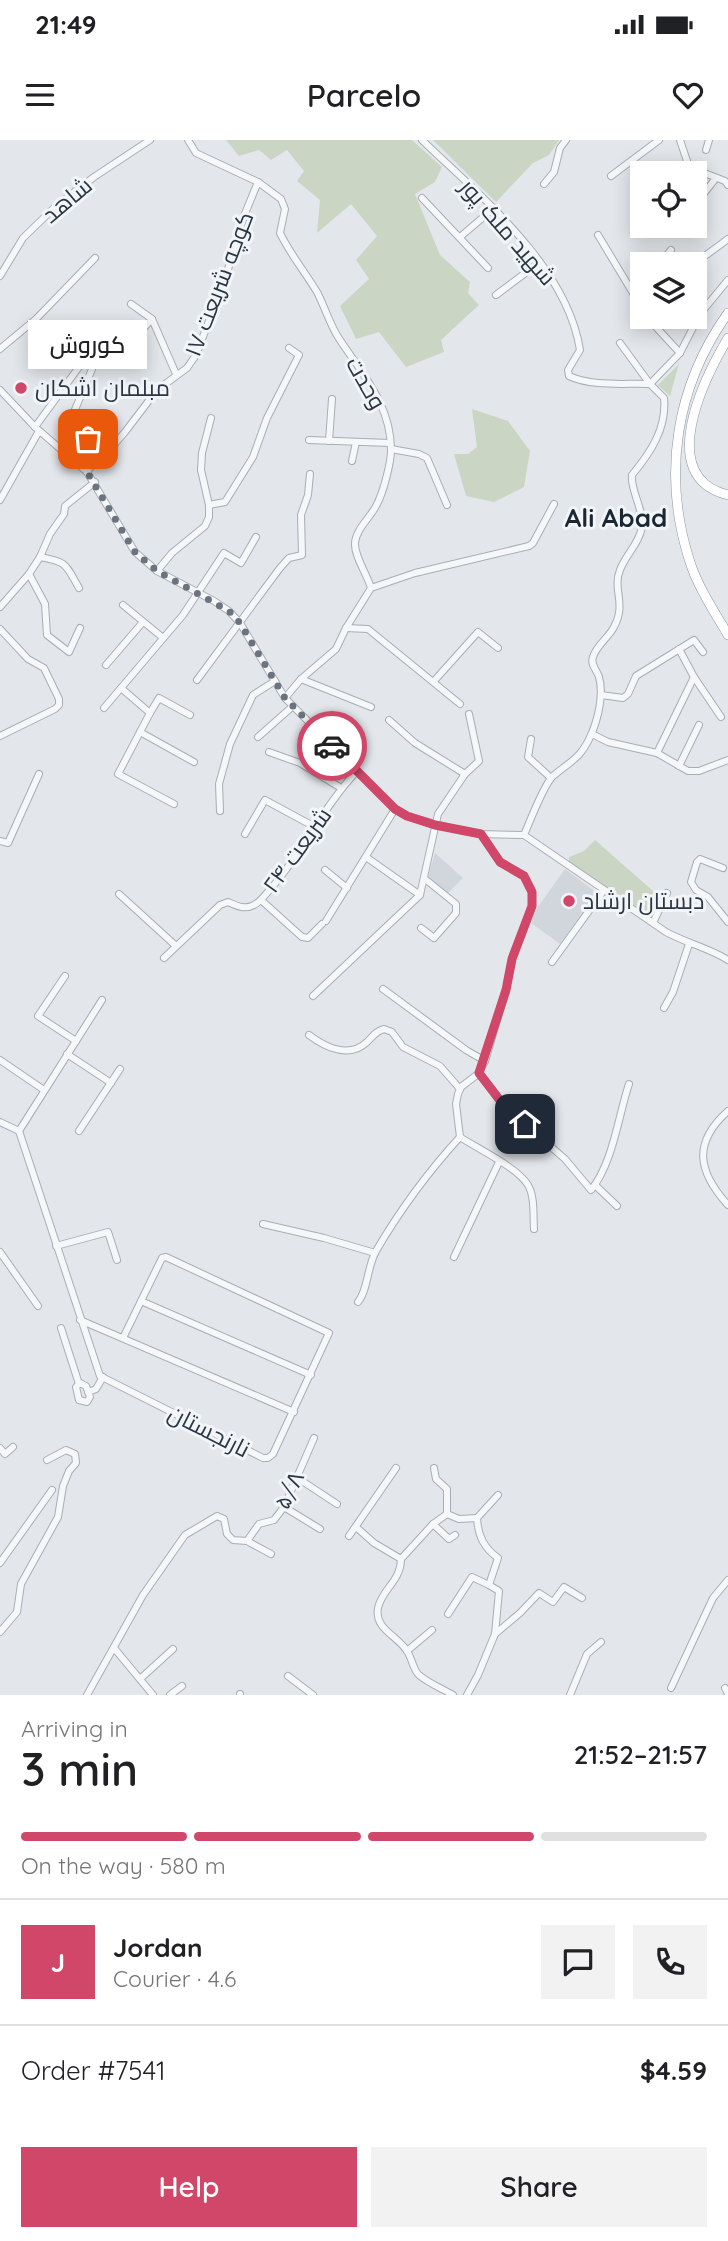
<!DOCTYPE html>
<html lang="en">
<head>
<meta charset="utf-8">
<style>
  :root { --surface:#fff; --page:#f2f2f2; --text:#202124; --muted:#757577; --line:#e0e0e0; --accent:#d04769 }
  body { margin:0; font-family:Quicksand,Cairo,sans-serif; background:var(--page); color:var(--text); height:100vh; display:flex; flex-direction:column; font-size:26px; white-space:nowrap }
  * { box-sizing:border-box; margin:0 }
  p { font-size:23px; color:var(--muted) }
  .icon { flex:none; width:38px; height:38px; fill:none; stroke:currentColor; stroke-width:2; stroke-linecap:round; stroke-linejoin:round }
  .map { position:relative; height:1555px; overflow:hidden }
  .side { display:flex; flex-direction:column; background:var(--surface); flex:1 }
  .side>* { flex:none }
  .buttons { position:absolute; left:630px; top:21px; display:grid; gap:14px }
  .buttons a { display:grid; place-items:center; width:77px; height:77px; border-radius:0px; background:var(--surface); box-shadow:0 4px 18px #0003; font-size:35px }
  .pin { position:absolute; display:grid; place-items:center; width:60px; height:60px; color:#fff; margin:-30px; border-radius:14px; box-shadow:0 4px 10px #0006 }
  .courier { position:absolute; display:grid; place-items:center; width:70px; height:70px; margin:-35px; border:5px solid #d04769; border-radius:50%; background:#fff; color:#222; box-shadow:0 2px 9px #0007 }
  .bubble { position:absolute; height:49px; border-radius:0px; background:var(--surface); box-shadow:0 4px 18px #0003; font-size:23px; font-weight:600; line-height:49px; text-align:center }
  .overview em { font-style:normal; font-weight:600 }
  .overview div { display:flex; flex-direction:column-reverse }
  .overview { display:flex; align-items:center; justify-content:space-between; height:119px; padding:0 21px }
  h1 { font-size:46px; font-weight:600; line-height:52px }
  .bar { display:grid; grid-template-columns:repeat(4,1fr); gap:10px 7px; align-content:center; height:84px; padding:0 21px }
  .bar i { height:9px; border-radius:5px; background:var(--line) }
  .bar .active { background:var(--accent) }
  .bar p { grid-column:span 4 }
  .line { display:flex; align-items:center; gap:18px; padding:0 21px; border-top:2px solid var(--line) }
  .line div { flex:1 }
  .round { display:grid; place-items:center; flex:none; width:74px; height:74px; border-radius:0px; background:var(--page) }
  .action { display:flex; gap:14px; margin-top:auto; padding:14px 21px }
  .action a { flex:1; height:80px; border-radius:0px; background:var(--accent); color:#fff; font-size:28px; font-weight:600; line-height:80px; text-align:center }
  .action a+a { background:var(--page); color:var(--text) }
  .status { display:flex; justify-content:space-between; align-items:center; height:49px; padding:0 35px; background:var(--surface); direction:ltr }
  .status svg { height:19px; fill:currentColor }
  header { display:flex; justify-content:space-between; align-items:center; height:91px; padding:0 21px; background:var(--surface); font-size:32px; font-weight:600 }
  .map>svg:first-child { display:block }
  .built { fill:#d1d6dd }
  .green { fill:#cad5c4 }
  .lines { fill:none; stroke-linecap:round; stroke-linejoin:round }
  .minor-casing { stroke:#a8aeb5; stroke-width:8 }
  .highway-casing { stroke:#8a96a2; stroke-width:10 }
  .minor { stroke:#f5f7f9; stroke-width:6 }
  .highway { stroke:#fff; stroke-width:9 }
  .done { stroke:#6b747e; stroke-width:7; stroke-dasharray:0 12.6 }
  .route { stroke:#d04769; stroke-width:9 }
  .poi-dot { fill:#d04769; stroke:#f2f5f8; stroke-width:2.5 }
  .labels { text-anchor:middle; stroke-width:6; stroke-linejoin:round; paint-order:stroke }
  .street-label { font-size:23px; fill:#2a3643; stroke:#f2f5f8 }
  .poi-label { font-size:23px; fill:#2a3643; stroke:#f2f5f8; text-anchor:start }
  .quarter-label { font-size:26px; font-weight:bold; fill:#1c2734; stroke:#f2f5f8 }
</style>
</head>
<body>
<div class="status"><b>21:49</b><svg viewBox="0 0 49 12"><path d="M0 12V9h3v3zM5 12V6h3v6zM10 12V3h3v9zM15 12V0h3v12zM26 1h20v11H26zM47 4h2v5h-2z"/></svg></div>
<header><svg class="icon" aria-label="menu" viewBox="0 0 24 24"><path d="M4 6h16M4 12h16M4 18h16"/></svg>Parcelo<svg class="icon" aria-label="heart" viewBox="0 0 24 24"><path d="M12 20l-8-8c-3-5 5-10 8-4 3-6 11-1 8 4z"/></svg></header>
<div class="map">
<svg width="728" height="1555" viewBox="0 0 728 1555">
  <rect width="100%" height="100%" fill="#e3e7eb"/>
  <g class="built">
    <polygon points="435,713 463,738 448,753 428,738"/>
    <polygon points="565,729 597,753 560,804 531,783 535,771"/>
  </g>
  <g class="green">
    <polygon points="226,0 412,0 442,27 435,42 415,54 440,115 470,142 468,153 479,165 441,200 444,212 406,227 379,192 356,199 340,166 369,139 356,120 377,96 351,64 317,93 320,60 297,41 304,31 287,10 271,20 259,10 239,16"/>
    <polygon points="433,0 559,0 549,15 533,23 496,62"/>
    <polygon points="679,224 670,256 658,245"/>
    <polygon points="472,269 508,281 530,311 524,347 494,362 466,356 454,314 468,314 477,307"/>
    <polygon points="595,700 661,758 650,779 569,722 569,717 584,711"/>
  </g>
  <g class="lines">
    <defs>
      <g id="minor">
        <path d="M188,0l8,13 62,29 23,17 4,10 -5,24c10,21 25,39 37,59 8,15 13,34 23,48 23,35 51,65 51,110 0,13 -8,44 -15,56 -6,12 -20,23 -21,37 -1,13 12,31 16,45l-25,40 -10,21 -35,30 -16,19"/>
        <path d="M422,0c58,56 145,126 158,210l-12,20 1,6c24,11 54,7 81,8"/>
        <polyline points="680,0 689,27 725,41 728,45"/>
        <polyline points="706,10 709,0"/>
        <polyline points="611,36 659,0"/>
        <polyline points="544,44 554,32 560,8 566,0"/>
        <polyline points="422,58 488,128"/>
        <polyline points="695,59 705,52 716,38"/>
        <polyline points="637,88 642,85"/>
        <polyline points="598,95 642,168"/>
        <polyline points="460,97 494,68"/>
        <polyline points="660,124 671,110"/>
        <polyline points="694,124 728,99"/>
        <polyline points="0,136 23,98 56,66 94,37 150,0"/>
        <polyline points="496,155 540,122"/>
        <polyline points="634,155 642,145"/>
        <polyline points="131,164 152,179 176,234"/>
        <polyline points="648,177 655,186"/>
        <polyline points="659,177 655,186 680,213"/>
        <polyline points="128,205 152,179"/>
        <polyline points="0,209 36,179 95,118"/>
        <polyline points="100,210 74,272 78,288 103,311"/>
        <polyline points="650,244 680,213 700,174 728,140"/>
        <path d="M0,250l35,37 52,45 48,80 22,19 57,30 15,10 11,12 45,75 110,111 12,7 47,13 27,5 43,1 142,97c20,11 43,16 62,28"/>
        <polyline points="35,287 79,227"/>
        <polyline points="309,300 390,303"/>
        <polyline points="329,301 332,259"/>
        <polyline points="391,309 419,314 427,318 447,365"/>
        <polyline points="352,321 356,302"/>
        <polyline points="87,332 103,311 113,306 125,292 157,250 187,228 196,215 226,136 244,76 258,42"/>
        <polyline points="0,360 39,291"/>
        <polyline points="209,365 225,362 253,317 267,278 299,215 289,208"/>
        <path d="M40,417c28,5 25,7 39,31"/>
        <polyline points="157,431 172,413 205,386 209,377 209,365 201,330 202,313 211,278"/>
        <polyline points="29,434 45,464 47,495 69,512 80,488"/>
        <polyline points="371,448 415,433 529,406 533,403 554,364"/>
        <polyline points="123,465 162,497"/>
        <polyline points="0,467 29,434 40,417 50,394 64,374 65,366 95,342"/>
        <polyline points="346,488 368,489 460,564"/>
        <polyline points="0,489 28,519 44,528 59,559 59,565 55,569 0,596"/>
        <polyline points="679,509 694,537 721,577"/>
        <polyline points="106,525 143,482"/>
        <polyline points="301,539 371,567"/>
        <polyline points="197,540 280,428 289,418 302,415 301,375 308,355 310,334"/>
        <polyline points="434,541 478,492 498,508"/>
        <polyline points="121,548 150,573 118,634 174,664"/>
        <polyline points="601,555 623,558 628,554 636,536 694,500 703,512"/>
        <polyline points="104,568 183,475 224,413 241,423 256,397"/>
        <polyline points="150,573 159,558 190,575"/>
        <polyline points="389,580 415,603 465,634"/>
        <polyline points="140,592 194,622"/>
        <polyline points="592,594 608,602 657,613 688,631 699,631 728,620"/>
        <polyline points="258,597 293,566"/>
        <polyline points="531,599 528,617 551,638"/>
        <polyline points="269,612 300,623 341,648"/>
        <polyline points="657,613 694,537"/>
        <polyline points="679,626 699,585"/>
        <polyline points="220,671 219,644 230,604 253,555 275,541"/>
        <polyline points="245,694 265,660 315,687"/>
        <path d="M524,695c6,-14 19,-48 28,-58 18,-16 28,-17 39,-42 7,-16 13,-41 8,-58 -2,-7 -9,-12 -6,-20 3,-11 16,-20 21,-30 13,-24 -2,-37 6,-57 6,-16 19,-26 22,-43 2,-18 -12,-37 -10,-52 19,-23 35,-47 32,-77l-14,-14 -30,-41"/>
        <polyline points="0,701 8,703 39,634"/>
        <polyline points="366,717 420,755"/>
        <polyline points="723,728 700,719 697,722 691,742 696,750 708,757 728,782"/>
        <polyline points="325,730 347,748"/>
        <polyline points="119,754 176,806"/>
        <polyline points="261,760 302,797 308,798 322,784"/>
        <polyline points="326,781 395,669"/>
        <polyline points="653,783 667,753"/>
        <polyline points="421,788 434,798 456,773 456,764 425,739"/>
        <path d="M164,818l56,-53 8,-3c9,4 17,8 26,3 8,-4 13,-13 19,-19 31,-36 51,-80 84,-115"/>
        <polyline points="552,822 604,750"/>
        <polyline points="65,836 38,876 76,901"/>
        <polyline points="383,849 466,910 485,921"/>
        <polyline points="313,856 420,755 438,674 465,634 479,621 469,574"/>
        <polyline points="664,868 673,852 689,804"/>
        <path d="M309,895c16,12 40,24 58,7 6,-6 9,-11 17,-13l8,3 11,15 37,19 20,23"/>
        <polyline points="67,914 111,943"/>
        <polyline points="0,920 44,950"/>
        <path d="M479,933l26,34 60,52 26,31c22,-27 27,-73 38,-106"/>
        <path d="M728,971c-36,32 -30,61 0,94"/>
        <polyline points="0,982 19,991"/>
        <polyline points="19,991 100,1236 263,1318 268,1318 273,1314 329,1193 166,1117 162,1118 123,1198"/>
        <polyline points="19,991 102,860"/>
        <polyline points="79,991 120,929"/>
        <polyline points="460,997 456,964 458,954 461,947 478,934 485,921 506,850 512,819 532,766 532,752 524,736 500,722 481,694"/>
        <path d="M460,997c18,12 57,30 68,48 7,12 5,30 6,44"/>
        <polyline points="595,1045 617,1066"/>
        <polyline points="263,1084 324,1098 375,1113"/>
        <polyline points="56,1106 108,1092 117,1120"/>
        <polyline points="0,1112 38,1166"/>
        <polyline points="454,1117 499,1022"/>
        <polyline points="141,1161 311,1235"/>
        <path d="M358,1162c10,-12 9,-35 18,-51 24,-41 52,-79 84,-114"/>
        <polyline points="80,1180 294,1272"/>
        <polyline points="61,1188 79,1244"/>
        <polygon points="80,1243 86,1246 90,1257 87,1262 79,1260 76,1247"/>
        <polyline points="88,1252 96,1249 103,1237"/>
        <polyline points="0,1308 5,1314 13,1307"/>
        <polyline points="296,1337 337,1364"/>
        <polyline points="284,1367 320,1389"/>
        <path d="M447,1374l12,5 18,-1c1,18 7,30 21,40l-9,27 10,6 -4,43 -17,41 -11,20"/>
        <polyline points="477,1378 498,1355"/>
        <polyline points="433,1384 449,1399 455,1395"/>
        <polyline points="356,1387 374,1403 401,1419"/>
        <polyline points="349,1396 396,1328"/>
        <polyline points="247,1401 271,1414"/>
        <path d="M401,1419c0,22 -19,30 -23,49 -4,21 20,28 29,43 5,7 6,19 12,24 9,8 24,14 34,20"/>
        <polyline points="401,1419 433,1384 447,1374 447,1349 436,1339 434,1328"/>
        <polyline points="0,1423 52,1350"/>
        <polyline points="448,1474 472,1437 489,1445"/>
        <polyline points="0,1492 17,1472 21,1444 58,1377 63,1346 69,1331 76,1323 75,1314 66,1310 47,1320"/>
        <polyline points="495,1494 520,1473 539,1453 553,1462 564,1447 582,1458"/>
        <polyline points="114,1508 153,1555"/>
        <polyline points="407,1511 432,1490"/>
        <polyline points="288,1536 313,1555"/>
        <polyline points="140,1539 173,1509"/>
        <polyline points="671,1548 713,1458 728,1440"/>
        <polyline points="725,1548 728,1554"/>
        <polyline points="87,1555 143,1455 185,1395 217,1376 224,1379 227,1394 233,1400 247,1401 259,1384 274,1380 284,1367 314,1298"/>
        <polyline points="170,1555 182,1546"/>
        <polyline points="240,1555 240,1554"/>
        <polyline points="570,1555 587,1514 601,1502"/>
      </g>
      <g id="highway">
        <path d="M728,173c-52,73 -66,160 -39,246 8,27 25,52 39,76"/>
        <path d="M728,198c-23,39 -74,139 0,157"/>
      </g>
    </defs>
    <use href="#minor" class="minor-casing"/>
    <use href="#highway" class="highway-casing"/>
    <use href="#minor" class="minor"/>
    <use href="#highway" class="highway"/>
  </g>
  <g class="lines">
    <polyline class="done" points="88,299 103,311 87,332 135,412 157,431 229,471 240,483 285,558 332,606"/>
    <polyline class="route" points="332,606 395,669 407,676 435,685 481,694 500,722 524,736 532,752 532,766 512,819 506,850 479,933 505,967 525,984"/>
  </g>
  <g class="poi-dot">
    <circle cx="21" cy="248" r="7"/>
    <circle cx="569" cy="761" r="7"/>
  </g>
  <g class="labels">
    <g class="street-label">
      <text transform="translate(67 60) rotate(-40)" y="8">شاهد</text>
      <text transform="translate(508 92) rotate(49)" y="8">شهید ملک پور</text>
      <text transform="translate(219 144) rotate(-69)" y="8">کوچه شریعت ۱۷</text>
      <text transform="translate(366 243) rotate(60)" y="8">وحدت</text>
      <text transform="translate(297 710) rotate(-54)" y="8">شریعت ۲۴</text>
      <text transform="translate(209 1291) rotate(27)" y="8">نارنجستان</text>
      <text transform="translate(289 1350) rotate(-64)" y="8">۵/۸</text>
    </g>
    <g class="poi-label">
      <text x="35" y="256">مبلمان اشکان</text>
      <text x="583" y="769">دبستان ارشاد</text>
    </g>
    <g class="quarter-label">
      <text x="616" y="387">Ali Abad</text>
    </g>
  </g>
</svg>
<div class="buttons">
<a><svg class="icon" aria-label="locate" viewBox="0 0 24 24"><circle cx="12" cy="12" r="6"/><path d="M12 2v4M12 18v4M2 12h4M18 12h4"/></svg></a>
<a><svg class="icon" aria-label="layers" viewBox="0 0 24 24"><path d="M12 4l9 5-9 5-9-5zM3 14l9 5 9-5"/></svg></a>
</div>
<div class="pin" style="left:88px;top:299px;background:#ea580c"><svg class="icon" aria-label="bag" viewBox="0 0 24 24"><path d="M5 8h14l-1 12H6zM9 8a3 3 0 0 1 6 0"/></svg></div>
<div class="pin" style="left:525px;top:984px;background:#1f2937"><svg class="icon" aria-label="home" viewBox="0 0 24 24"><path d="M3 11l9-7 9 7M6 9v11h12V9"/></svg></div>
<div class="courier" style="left:332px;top:606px"><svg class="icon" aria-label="car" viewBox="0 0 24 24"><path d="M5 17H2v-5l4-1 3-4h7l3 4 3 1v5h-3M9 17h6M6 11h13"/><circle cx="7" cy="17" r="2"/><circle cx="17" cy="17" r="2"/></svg></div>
<div class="bubble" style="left:28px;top:180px;width:119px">کوروش</div>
</div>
<section class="side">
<div class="overview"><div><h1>3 min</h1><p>Arriving in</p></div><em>21:52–21:57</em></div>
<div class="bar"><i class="active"></i><i class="active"></i><i class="active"></i><i></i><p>On the way · 580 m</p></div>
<div class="line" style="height:126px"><b class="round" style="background:var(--accent);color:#fff">J</b><div><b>Jordan</b><p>Courier · 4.6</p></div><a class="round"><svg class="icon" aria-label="chat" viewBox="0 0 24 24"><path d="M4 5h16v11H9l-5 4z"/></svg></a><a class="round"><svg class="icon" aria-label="phone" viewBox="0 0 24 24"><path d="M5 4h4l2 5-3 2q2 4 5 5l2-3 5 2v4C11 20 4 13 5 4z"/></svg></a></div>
<div class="line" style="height:91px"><div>Order #7541</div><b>$4.59</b></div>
<div class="action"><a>Help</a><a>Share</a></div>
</section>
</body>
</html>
